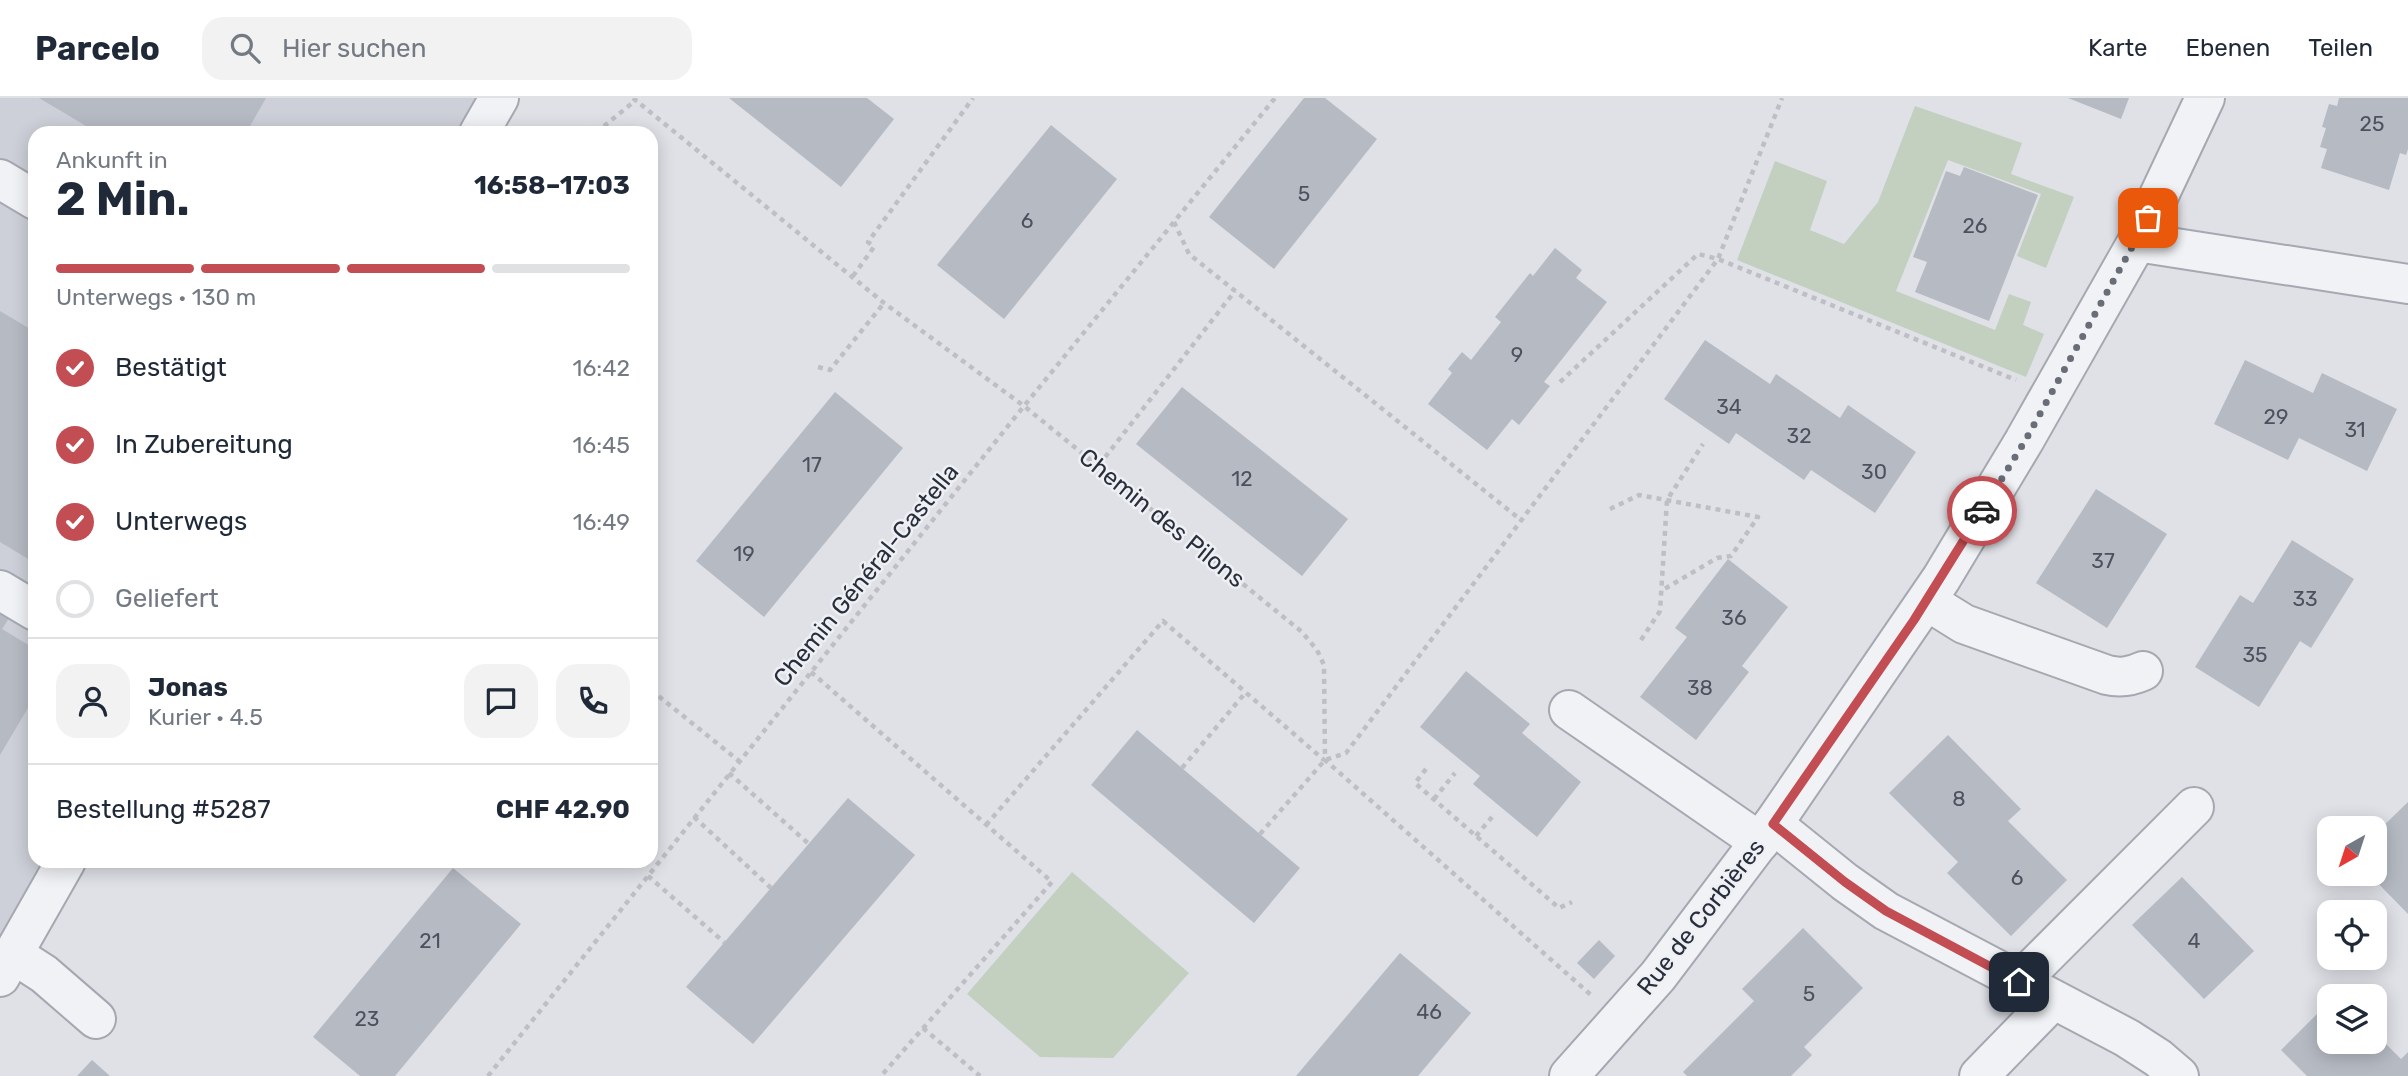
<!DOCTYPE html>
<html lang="de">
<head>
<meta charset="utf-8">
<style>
  :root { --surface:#fff; --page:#f2f2f3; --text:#1f2937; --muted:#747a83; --line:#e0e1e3; --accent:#c24d53 }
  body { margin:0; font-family:Rubik,sans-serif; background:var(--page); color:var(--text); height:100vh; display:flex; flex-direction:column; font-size:26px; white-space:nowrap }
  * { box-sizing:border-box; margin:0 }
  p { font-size:23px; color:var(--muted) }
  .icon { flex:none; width:38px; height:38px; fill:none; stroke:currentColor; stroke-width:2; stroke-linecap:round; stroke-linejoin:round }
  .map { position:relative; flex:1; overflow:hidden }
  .details { position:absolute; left:28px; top:28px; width:630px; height:742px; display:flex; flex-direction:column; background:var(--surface); border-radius:21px; box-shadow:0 4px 18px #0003 }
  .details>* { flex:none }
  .needle { width:46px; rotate:219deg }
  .buttons { position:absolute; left:2317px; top:718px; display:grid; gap:14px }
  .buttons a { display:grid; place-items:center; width:70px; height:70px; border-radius:14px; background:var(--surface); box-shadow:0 4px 18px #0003; font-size:35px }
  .pin { position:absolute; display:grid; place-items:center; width:60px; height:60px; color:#fff; margin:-30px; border-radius:14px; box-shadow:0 4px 10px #0006 }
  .courier { position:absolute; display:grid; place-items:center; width:70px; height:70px; margin:-35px; border:5px solid #c24d53; border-radius:50%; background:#fff; color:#222; box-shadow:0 2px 9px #0007 }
  .headline em { font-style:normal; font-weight:700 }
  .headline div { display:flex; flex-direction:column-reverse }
  .headline { display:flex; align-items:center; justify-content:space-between; height:119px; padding:0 28px }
  h1 { font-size:46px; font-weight:700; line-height:52px }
  .bar { display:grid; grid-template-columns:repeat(4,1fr); gap:10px 7px; align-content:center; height:84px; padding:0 28px }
  .bar i { height:9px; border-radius:5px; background:var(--line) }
  .bar .current { background:var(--accent) }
  .bar p { grid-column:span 4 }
  .line { display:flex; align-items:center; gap:18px; padding:0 28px; border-top:2px solid var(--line) }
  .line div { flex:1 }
  .round { display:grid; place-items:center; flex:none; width:74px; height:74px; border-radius:21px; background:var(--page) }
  ol { padding:0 28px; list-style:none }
  li { display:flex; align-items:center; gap:21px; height:77px }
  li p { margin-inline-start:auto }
  li .icon { padding:7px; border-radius:50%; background:var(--accent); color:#fff; stroke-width:4 }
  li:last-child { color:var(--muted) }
  li i { width:38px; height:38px; border:4px solid var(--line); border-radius:50% }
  header { display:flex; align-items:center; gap:42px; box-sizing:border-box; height:98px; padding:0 35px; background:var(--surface); border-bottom:2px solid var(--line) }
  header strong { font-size:33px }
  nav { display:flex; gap:38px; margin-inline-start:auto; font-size:24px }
  .search { width:490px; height:63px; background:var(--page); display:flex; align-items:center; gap:18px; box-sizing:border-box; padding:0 24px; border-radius:21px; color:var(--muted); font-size:26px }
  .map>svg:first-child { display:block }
  .built { fill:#cdd0d8 }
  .green { fill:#c3d0c0 }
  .building { fill:#b6bac3 }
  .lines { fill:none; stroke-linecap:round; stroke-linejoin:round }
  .minor-casing { stroke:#a5a8b0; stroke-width:42 }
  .path { stroke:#bdbfc5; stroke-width:4.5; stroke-dasharray:5 5; stroke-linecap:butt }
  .minor { stroke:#f1f2f5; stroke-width:38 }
  .done { stroke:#696d78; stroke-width:7; stroke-dasharray:0 12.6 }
  .route { stroke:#c24d53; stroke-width:9 }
  .labels { text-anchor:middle; stroke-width:5; stroke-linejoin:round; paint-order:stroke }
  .number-label { font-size:21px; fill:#4c515e }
  .street-label { font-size:24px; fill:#292e3c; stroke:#eef0f4 }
</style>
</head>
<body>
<header>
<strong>Parcelo</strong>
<div class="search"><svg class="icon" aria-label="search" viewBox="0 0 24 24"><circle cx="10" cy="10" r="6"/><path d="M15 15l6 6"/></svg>Hier suchen</div>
<nav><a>Karte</a><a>Ebenen</a><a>Teilen</a></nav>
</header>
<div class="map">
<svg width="2408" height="978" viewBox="0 0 2408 978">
  <rect width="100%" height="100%" fill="#dfe1e7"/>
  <polygon class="built" points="0,0 499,0 479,35 35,35 35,763 65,763 0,879"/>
  <g class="green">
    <polygon points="1915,8 2022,45 2011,76 2074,99 2046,170 2017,158 2041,96 1948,62 1896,193 1995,232 2009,196 2031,204 2023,227 2044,236 2026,279 1737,162 1775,63 1827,83 1810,132 1844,146 1878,104"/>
    <polygon points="1072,774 1189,875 1113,960 1040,959 967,896"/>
  </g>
  <g class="building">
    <polygon points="39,0 266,0 246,35 98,35"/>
    <polygon points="729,0 867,0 894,21 841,89"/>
    <polygon points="1304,0 1325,0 1377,41 1274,171 1209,119"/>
    <polygon points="2068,0 2129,0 2121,21"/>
    <polygon points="2339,0 2408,0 2408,51 2406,57 2400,55 2389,92 2321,70 2327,51 2320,49 2326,30 2322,29 2329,6 2337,8"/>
    <polygon points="1051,27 1117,81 1004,221 937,167"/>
    <polygon points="1964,69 2038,97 1989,223 1915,194 1927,164 1913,159 1946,73 1960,78"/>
    <polygon points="1555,150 1582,172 1576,180 1607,204 1544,284 1550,288 1519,327 1512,321 1487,352 1428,306 1452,275 1448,271 1462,254 1471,262 1501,224 1495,219 1530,175 1533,178"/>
    <polygon points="0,213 35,234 35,465 0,444"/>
    <polygon points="1705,242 1770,286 1776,276 1840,320 1848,307 1916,354 1875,415 1811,372 1804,382 1736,335 1729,346 1664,301"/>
    <polygon points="2245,262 2313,295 2322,275 2397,311 2367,373 2299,340 2288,362 2214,326"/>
    <polygon points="1182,289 1348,421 1302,478 1136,346"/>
    <polygon points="835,294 903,350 764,519 696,463"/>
    <polygon points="2096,391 2167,436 2107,530 2036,485"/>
    <polygon points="2292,442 2354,481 2311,550 2300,543 2259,609 2195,569 2240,497 2253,505"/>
    <polygon points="1728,461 1788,509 1742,568 1749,574 1696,642 1640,599 1687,539 1675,530"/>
    <polygon points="0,515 9,520 2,531 35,551 35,598 0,657"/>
    <polygon points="1466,573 1530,626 1522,635 1581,684 1537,739 1473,686 1480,678 1420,629"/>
    <polygon points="1137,632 1300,770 1254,825 1091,687"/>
    <polygon points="1948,637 2021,711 2008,723 2067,782 2011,838 1947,775 1958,764 1889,695"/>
    <polygon points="848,700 915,757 753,946 686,889"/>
    <polygon points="2408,704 2408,816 2368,775 2375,775 2375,736"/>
    <polygon points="453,770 521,826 395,978 360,978 313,939"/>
    <polygon points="2182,779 2254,853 2204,901 2132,827"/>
    <polygon points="1803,830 1863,890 1804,949 1812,957 1791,978 1687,978 1683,974 1754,903 1742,891"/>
    <polygon points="1599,842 1615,858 1594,881 1577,865"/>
    <polygon points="1400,855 1471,915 1418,978 1296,978"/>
    <polygon points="2323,910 2329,917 2329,943 2375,943 2375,935 2401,961 2408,954 2408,978 2307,978 2281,952"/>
    <polygon points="92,962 110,978 77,978"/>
  </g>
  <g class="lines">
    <defs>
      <g id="minor">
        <polyline points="479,35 499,0"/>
        <polyline points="0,81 35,102"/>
        <polyline points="2137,144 2408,186"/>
        <polyline points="0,492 35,513"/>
        <path d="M1927,503l37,23 143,51c13,3 23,2 36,-4"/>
        <polyline points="1569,612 1760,744"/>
        <polyline points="1773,726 1845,784 1886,813 2127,940 2158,960 2179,978"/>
        <polyline points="13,856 44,876 96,921"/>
        <polyline points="0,879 66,763"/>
        <polyline points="2019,884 2194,709"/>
        <polyline points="1569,978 1658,878 1773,726 1941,481 2024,343 2137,144 2205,0"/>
        <polyline points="1979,978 2053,902"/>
      </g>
    </defs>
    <use href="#minor" class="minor-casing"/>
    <g class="path">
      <polyline points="633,0 884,205 1024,308 1302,534 1317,552 1324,567 1325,662 1591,897"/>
      <polyline points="586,30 598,33 636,2"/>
      <polyline points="1174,124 1189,156 1521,422"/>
      <polyline points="853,178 874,149 868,144 973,0"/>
      <polyline points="818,269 830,272 884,205"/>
      <polyline points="1560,284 1698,156 1718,161 2016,282"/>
      <polyline points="1099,367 1235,193"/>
      <polyline points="1610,411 1639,397 1758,419 1731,458 1717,460 1661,493"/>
      <polyline points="1641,542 1660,513 1667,402 1703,346"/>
      <polyline points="811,574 1052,784 881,978"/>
      <polyline points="651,592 739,663"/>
      <polyline points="1182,670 1246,594"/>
      <polyline points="1426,671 1415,685 1559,810 1572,804"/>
      <polyline points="729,675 809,746"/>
      <polyline points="1434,701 1455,675"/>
      <polyline points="694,719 771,790"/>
      <polyline points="986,727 1163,523 1324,662"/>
      <polyline points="1260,736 1325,662 1346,655 1718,161 1782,0"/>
      <polyline points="1476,738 1492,719"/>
      <polyline points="648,778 725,845"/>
      <polyline points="923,930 980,978"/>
      <polyline points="488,978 1024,308 1275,0"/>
    </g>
    <use href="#minor" class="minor"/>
  </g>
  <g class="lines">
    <polyline class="done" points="1982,413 2025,343 2148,120"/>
    <polyline class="route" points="1982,413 1914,522 1773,726 1845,784 1886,813 2019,884"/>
  </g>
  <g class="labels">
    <g class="number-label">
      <text x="2372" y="33">25</text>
      <text x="1304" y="103">5</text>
      <text x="1027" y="130">6</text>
      <text x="1975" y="135">26</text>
      <text x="1517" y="264">9</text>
      <text x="1729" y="316">34</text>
      <text x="2276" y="326">29</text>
      <text x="2355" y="339">31</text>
      <text x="1799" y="345">32</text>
      <text x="812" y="374">17</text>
      <text x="1874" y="381">30</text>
      <text x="1242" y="388">12</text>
      <text x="744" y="463">19</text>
      <text x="2103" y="470">37</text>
      <text x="2305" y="508">33</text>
      <text x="1734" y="527">36</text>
      <text x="2255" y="564">35</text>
      <text x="1700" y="597">38</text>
      <text x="1959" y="708">8</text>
      <text x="2017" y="787">6</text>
      <text x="430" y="850">21</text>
      <text x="2194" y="850">4</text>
      <text x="1809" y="903">5</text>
      <text x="1429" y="921">46</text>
      <text x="367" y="928">23</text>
    </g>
    <g class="street-label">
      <text transform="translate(1162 420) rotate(39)" y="8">Chemin des Pilons</text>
      <text transform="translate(866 477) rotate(-51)" y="8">Chemin Général-Castella</text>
      <text transform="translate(1701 819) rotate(-52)" y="8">Rue de Corbières</text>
    </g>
  </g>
</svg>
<div class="buttons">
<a><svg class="needle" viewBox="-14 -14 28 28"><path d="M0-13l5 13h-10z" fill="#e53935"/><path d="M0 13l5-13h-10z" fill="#747a83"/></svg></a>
<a><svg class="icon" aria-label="locate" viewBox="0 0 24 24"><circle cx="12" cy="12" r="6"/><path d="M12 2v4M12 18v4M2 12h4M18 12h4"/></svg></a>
<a><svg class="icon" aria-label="layers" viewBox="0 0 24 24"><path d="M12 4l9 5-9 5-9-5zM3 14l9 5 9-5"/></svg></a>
</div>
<div class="pin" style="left:2148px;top:120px;background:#ea580c"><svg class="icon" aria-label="bag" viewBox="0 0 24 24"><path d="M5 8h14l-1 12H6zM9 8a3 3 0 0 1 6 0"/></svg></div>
<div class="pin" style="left:2019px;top:884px;background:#1f2937"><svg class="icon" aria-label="home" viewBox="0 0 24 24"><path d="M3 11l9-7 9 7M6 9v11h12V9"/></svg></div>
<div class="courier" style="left:1982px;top:413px"><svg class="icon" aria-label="car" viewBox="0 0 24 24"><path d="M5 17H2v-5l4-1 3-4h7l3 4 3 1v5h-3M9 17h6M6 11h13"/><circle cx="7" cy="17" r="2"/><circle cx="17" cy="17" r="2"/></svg></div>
<section class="details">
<div class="headline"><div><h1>2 Min.</h1><p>Ankunft in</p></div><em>16:58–17:03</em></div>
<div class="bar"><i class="current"></i><i class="current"></i><i class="current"></i><i></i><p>Unterwegs · 130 m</p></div>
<ol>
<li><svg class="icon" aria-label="check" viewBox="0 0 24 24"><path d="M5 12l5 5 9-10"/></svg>Bestätigt<p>16:42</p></li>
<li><svg class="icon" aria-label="check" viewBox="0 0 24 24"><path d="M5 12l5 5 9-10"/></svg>In Zubereitung<p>16:45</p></li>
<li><svg class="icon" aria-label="check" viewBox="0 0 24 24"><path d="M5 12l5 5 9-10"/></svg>Unterwegs<p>16:49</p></li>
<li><i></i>Geliefert</li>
</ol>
<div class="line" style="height:126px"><a class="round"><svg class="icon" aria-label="person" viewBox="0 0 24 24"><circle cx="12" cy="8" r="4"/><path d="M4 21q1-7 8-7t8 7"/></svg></a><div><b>Jonas</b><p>Kurier · 4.5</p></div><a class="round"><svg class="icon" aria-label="chat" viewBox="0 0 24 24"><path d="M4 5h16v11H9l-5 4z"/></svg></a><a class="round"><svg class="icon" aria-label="phone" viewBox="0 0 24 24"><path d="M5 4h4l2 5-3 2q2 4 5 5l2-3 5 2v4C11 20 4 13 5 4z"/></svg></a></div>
<div class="line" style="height:91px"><div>Bestellung #5287</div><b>CHF 42.90</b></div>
</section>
</div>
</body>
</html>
